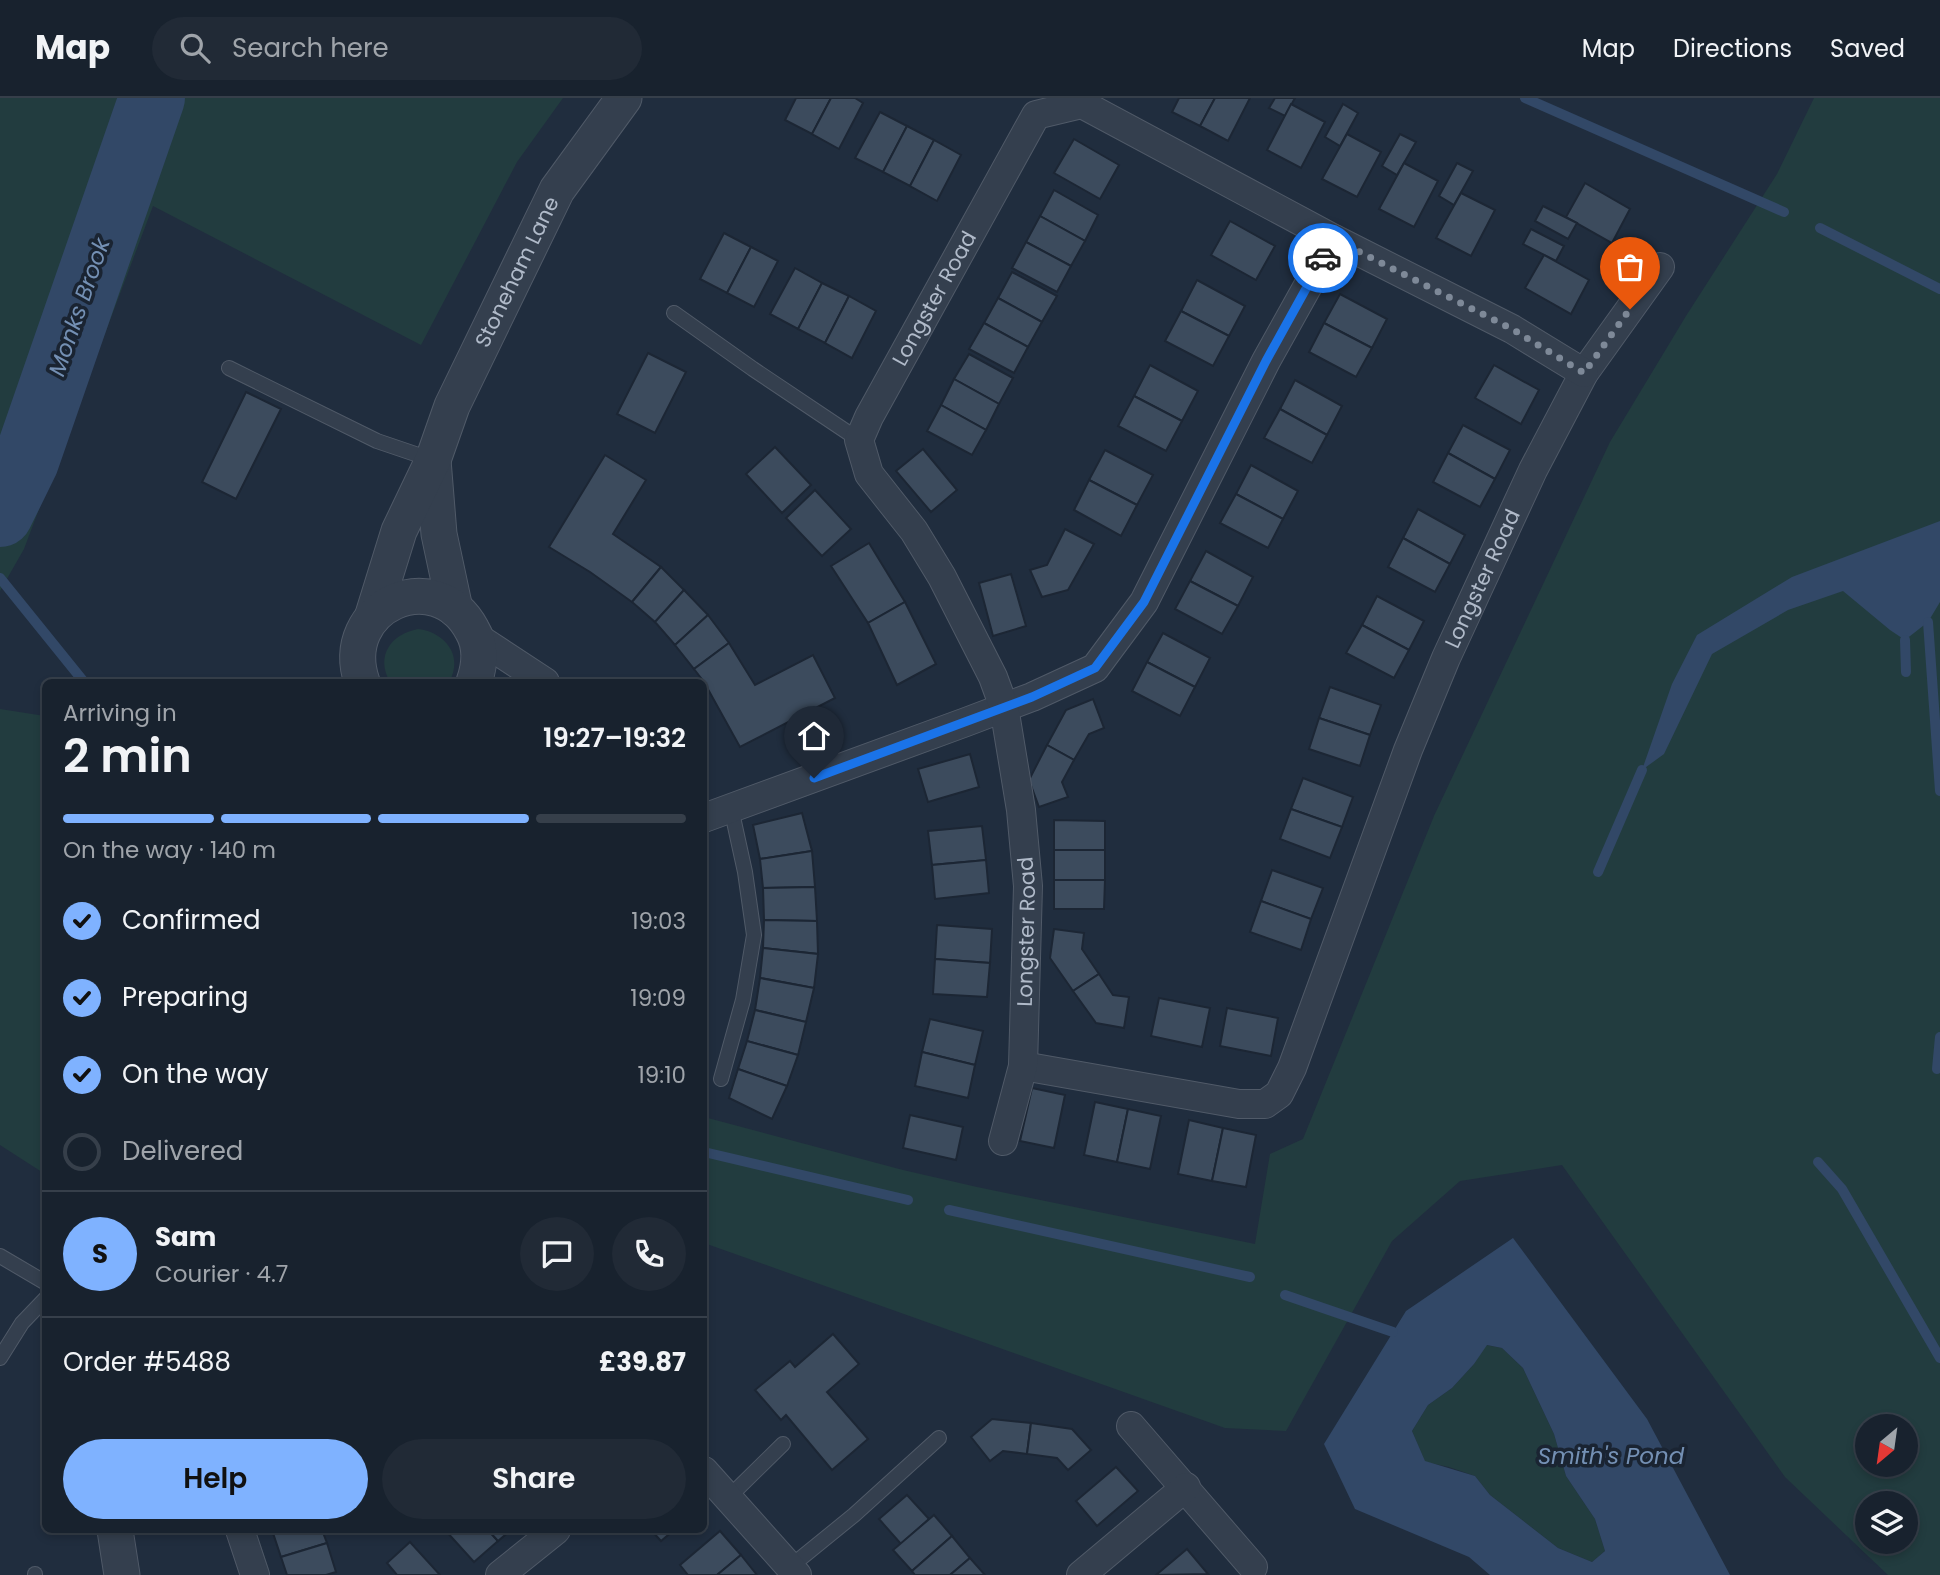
<!DOCTYPE html>
<html lang="en">
<head>
<meta charset="utf-8">
<style>
  :root { --surface:#18222e; --page:#212a36; --text:#f1f3f6; --muted:#9fa4aa; --line:#363f4a; --accent:#7fb2ff }
  body { margin:0; font-family:Poppins,sans-serif; background:var(--page); color:var(--text); height:100vh; display:flex; flex-direction:column; font-size:26px; white-space:nowrap }
  * { box-sizing:border-box; margin:0 }
  p { font-size:23px; color:var(--muted) }
  .icon { flex:none; width:38px; height:38px; fill:none; stroke:currentColor; stroke-width:2; stroke-linecap:round; stroke-linejoin:round }
  .map { position:relative; flex:1; overflow:hidden }
  .sheet { position:absolute; left:42px; top:581px; width:665px; height:854px; display:flex; flex-direction:column; background:var(--surface); border-radius:10px; box-shadow:0 4px 10px #0003,0 0 0 2px var(--line) }
  .sheet>* { flex:none }
  .needle { width:46px; rotate:209deg }
  .fabs { position:absolute; left:1855px; top:1316px; display:grid; gap:14px }
  .fabs a { display:grid; place-items:center; width:63px; height:63px; border-radius:50%; background:var(--surface); box-shadow:0 4px 10px #0003,0 0 0 2px var(--line); font-size:35px }
  .pin { position:absolute; display:grid; place-items:center; width:60px; height:60px; color:#fff; margin:-72px -30px; border-radius:50% 50% 50% 0; rotate:-45deg; box-shadow:0 0 7px #0007 }
  .pin .icon { rotate:45deg }
  .courier { position:absolute; display:grid; place-items:center; width:70px; height:70px; margin:-35px; border:5px solid #1a73e8; border-radius:50%; background:#fff; color:#222; box-shadow:0 2px 9px #0007 }
  .head em { font-style:normal; font-weight:600 }
  .head div { display:flex; flex-direction:column-reverse }
  .head { display:flex; align-items:center; justify-content:space-between; height:119px; padding:0 21px }
  h1 { font-size:46px; font-weight:600; line-height:52px }
  .bar { display:grid; grid-template-columns:repeat(4,1fr); gap:10px 7px; align-content:center; height:84px; padding:0 21px }
  .bar i { height:9px; border-radius:5px; background:var(--line) }
  .bar .on { background:var(--accent) }
  .bar p { grid-column:span 4 }
  .line { display:flex; align-items:center; gap:18px; padding:0 21px; border-top:2px solid var(--line) }
  .line div { flex:1 }
  .round { display:grid; place-items:center; flex:none; width:74px; height:74px; border-radius:37px; background:var(--page) }
  ol { padding:0 21px; list-style:none }
  li { display:flex; align-items:center; gap:21px; height:77px }
  li p { margin-inline-start:auto }
  li .icon { padding:7px; border-radius:50%; background:var(--accent); color:#111; stroke-width:4 }
  li:last-child { color:var(--muted) }
  li i { width:38px; height:38px; border:4px solid var(--line); border-radius:50% }
  .button { display:flex; gap:14px; margin-top:auto; padding:14px 21px }
  .button a { flex:1; height:80px; border-radius:42px; background:var(--accent); color:#111; font-size:28px; font-weight:600; line-height:80px; text-align:center }
  .button a+a { background:var(--page); color:var(--text) }
  header { display:flex; align-items:center; gap:42px; box-sizing:border-box; height:98px; padding:0 35px; background:var(--surface); border-bottom:2px solid var(--line) }
  header strong { font-size:33px }
  nav { display:flex; gap:38px; margin-inline-start:auto; font-size:24px }
  .search { width:490px; height:63px; background:var(--page); display:flex; align-items:center; gap:18px; box-sizing:border-box; padding:0 24px; border-radius:38px; color:var(--muted); font-size:26px }
  .map>svg:first-child { display:block }
  .green { fill:#223c3f; fill-rule:evenodd }
  .water { fill:#324867; fill-rule:evenodd }
  .lines { fill:none; stroke-linecap:round; stroke-linejoin:round }
  .stream { stroke:#324867; stroke-width:10 }
  .river { stroke:#324867; stroke-width:66 }
  .building { fill:#3c4b5d; stroke:#1c2634; stroke-width:2 }
  .service-casing { stroke:#505a68; stroke-width:16 }
  .minor-casing { stroke:#505a68; stroke-width:30 }
  .tertiary-casing { stroke:#505a68; stroke-width:37 }
  .service { stroke:#343f4e; stroke-width:14 }
  .minor { stroke:#343f4e; stroke-width:28 }
  .tertiary { stroke:#343f4e; stroke-width:35 }
  .done { stroke:#7e8998; stroke-width:7; stroke-dasharray:0 12.6 }
  .route { stroke:#1a73e8; stroke-width:9 }
  .labels { text-anchor:middle; stroke-width:7; stroke-linejoin:round; paint-order:stroke }
  .street-label { font-size:21px; fill:#b0bac9; stroke:#1a2432 }
  .water-label { font-size:23px; font-style:italic; fill:#7490b4; stroke:#1a2432 }
</style>
</head>
<body>
<header>
<strong>Map</strong>
<div class="search"><svg class="icon" aria-label="search" viewBox="0 0 24 24"><circle cx="10" cy="10" r="6"/><path d="M15 15l6 6"/></svg>Search here</div>
<nav><a>Map</a><a>Directions</a><a>Saved</a></nav>
</header>
<div class="map">
<svg width="1940" height="1477" viewBox="0 0 1940 1477">
  <rect width="100%" height="100%" fill="#202d3e"/>
  <g class="green">
    <polygon points="0,0 563,0 517,64 421,247 153,108 24,451 0,493"/>
    <path d="M1814,0h126v1477h-52l-103,-98 -223,-312 -102,16 -68,60 -106,190 -61,-3 -521,-185v-126l199,53 74,17 278,57 15,-90 33,-15 131,-323 176,-374 76,-126 91,-142zM1867,1328h39v39h-39zM1867,1405h39v39h-39z"/>
    <path d="M418,531c27,3 46,27 31,53h-59c-15,-26 1,-48 28,-53z"/>
    <polygon points="0,611 45,618 45,1076 0,1047"/>
    <polygon points="1486,1247 1502,1250 1523,1270 1554,1336 1566,1378 1595,1421 1605,1453 1592,1464 1558,1450 1490,1397 1475,1378 1449,1369 1425,1364 1412,1333 1428,1307 1452,1290 1474,1266"/>
  </g>
  <g class="water">
    <polygon points="1940,423 1940,504 1928,524 1905,542 1890,532 1843,493 1788,512 1712,556 1664,656 1642,672 1672,586 1697,537 1792,479"/>
    <path d="M1513,1140l134,181 83,156h-240l-21,-18 -114,-48 -31,-65 82,-133zM1487,1247l15,3 21,20 31,66 12,42 29,43 10,32 -13,11 -34,-14 -68,-53 -15,-19 -50,-15 -13,-30 16,-26 24,-17 22,-24z"/>
  </g>
  <g class="lines">
    <g class="stream">
      <polyline points="1525,0 1784,114"/>
      <polyline points="1820,130 1940,191"/>
      <polyline points="0,480 84,584"/>
      <polyline points="1928,524 1940,693"/>
      <polyline points="1905,542 1906,574"/>
      <polyline points="1598,774 1642,672"/>
      <polyline points="1937,971 1940,939"/>
      <polyline points="704,1054 908,1102"/>
      <polyline points="1818,1064 1842,1091 1940,1260"/>
      <polyline points="949,1112 1250,1179"/>
      <polyline points="1285,1197 1393,1234"/>
    </g>
    <polyline class="river" points="0,416 26,363 152,0"/>
  </g>
  <g class="building">
    <polygon points="796,0 831,0 812,36 785,22"/>
    <polygon points="831,0 855,0 863,5 839,51 812,36"/>
    <polygon points="1179,0 1215,0 1200,28 1172,14"/>
    <polygon points="1215,0 1250,0 1228,43 1200,28"/>
    <polygon points="1275,0 1295,0 1285,18 1269,10"/>
    <polygon points="1291,6 1325,24 1301,70 1267,52"/>
    <polygon points="1343,6 1358,15 1340,48 1325,39"/>
    <polygon points="880,14 907,28 883,74 855,60"/>
    <polygon points="907,28 934,42 910,88 883,74"/>
    <polygon points="1347,36 1381,54 1357,99 1322,81"/>
    <polygon points="1400,36 1416,44 1397,77 1382,68"/>
    <polygon points="1074,41 1119,67 1100,101 1054,75"/>
    <polygon points="934,42 961,57 937,103 910,88"/>
    <polygon points="1404,65 1438,83 1414,129 1379,111"/>
    <polygon points="1457,65 1473,73 1454,107 1439,98"/>
    <polygon points="1585,85 1630,111 1612,145 1566,119"/>
    <polygon points="1054,92 1098,117 1085,143 1040,118"/>
    <polygon points="1461,95 1495,112 1471,158 1436,140"/>
    <polygon points="1543,108 1577,125 1568,141 1535,123"/>
    <polygon points="1040,118 1085,143 1071,168 1026,144"/>
    <polygon points="1230,123 1275,148 1256,182 1211,157"/>
    <polygon points="1531,131 1564,148 1556,163 1523,146"/>
    <polygon points="724,135 751,149 727,195 700,181"/>
    <polygon points="1026,144 1071,168 1057,194 1012,170"/>
    <polygon points="751,149 778,163 754,209 727,195"/>
    <polygon points="1544,157 1589,182 1571,216 1525,190"/>
    <polygon points="795,170 822,185 798,231 770,216"/>
    <polygon points="1012,174 1057,198 1042,224 998,200"/>
    <polygon points="1197,182 1245,208 1229,238 1181,213"/>
    <polygon points="822,185 849,198 825,245 798,231"/>
    <polygon points="1340,196 1387,221 1372,250 1324,225"/>
    <polygon points="849,198 876,213 852,260 825,245"/>
    <polygon points="998,200 1042,224 1028,249 984,225"/>
    <polygon points="1181,213 1229,238 1213,268 1165,243"/>
    <polygon points="984,225 1028,249 1014,275 969,251"/>
    <polygon points="1324,225 1372,250 1356,279 1309,254"/>
    <polygon points="648,255 686,274 655,335 617,316"/>
    <polygon points="969,256 1013,280 999,306 954,281"/>
    <polygon points="1150,267 1198,293 1182,323 1134,298"/>
    <polygon points="1494,267 1539,292 1521,326 1475,300"/>
    <polygon points="954,281 999,306 986,332 941,307"/>
    <polygon points="1295,282 1342,308 1327,337 1280,311"/>
    <polygon points="246,294 281,311 236,401 202,384"/>
    <polygon points="1134,298 1182,323 1166,353 1118,328"/>
    <polygon points="941,307 986,332 972,357 927,333"/>
    <polygon points="1280,311 1327,337 1312,365 1264,340"/>
    <polygon points="1463,327 1510,352 1495,381 1448,355"/>
    <polygon points="775,349 811,387 782,415 746,376"/>
    <polygon points="923,351 957,392 931,414 896,373"/>
    <polygon points="1105,352 1153,377 1137,407 1089,382"/>
    <polygon points="1448,355 1495,381 1480,409 1433,384"/>
    <polygon points="605,357 646,382 613,436 661,469 632,504 590,474 549,449"/>
    <polygon points="1251,367 1298,393 1283,421 1236,396"/>
    <polygon points="1089,382 1137,407 1121,438 1074,412"/>
    <polygon points="815,392 851,431 822,458 786,420"/>
    <polygon points="1236,396 1283,421 1268,450 1220,425"/>
    <polygon points="1418,411 1465,437 1450,466 1403,440"/>
    <polygon points="1065,431 1094,446 1068,492 1042,499 1030,472 1047,467"/>
    <polygon points="1403,440 1450,466 1435,494 1388,469"/>
    <polygon points="869,445 905,504 868,525 831,468"/>
    <polygon points="1206,453 1253,479 1238,508 1190,483"/>
    <polygon points="661,469 684,492 655,524 632,504"/>
    <polygon points="1011,476 1026,528 993,538 979,485"/>
    <polygon points="1190,483 1238,508 1222,536 1175,511"/>
    <polygon points="684,492 708,517 675,547 655,524"/>
    <polygon points="1377,498 1424,523 1409,552 1362,527"/>
    <polygon points="905,504 936,566 897,587 868,525"/>
    <polygon points="708,517 729,545 694,571 675,547"/>
    <polygon points="1362,527 1409,552 1394,580 1346,555"/>
    <polygon points="1163,535 1210,560 1195,589 1147,564"/>
    <polygon points="729,545 755,587 813,557 835,600 740,649 704,584 694,571"/>
    <polygon points="1147,564 1195,589 1180,618 1132,593"/>
    <polygon points="1330,589 1381,607 1370,637 1319,620"/>
    <polygon points="1093,601 1104,630 1089,636 1074,662 1047,647 1066,612"/>
    <polygon points="1319,620 1370,637 1360,668 1309,651"/>
    <polygon points="1047,647 1074,662 1062,684 1068,699 1039,709 1029,682"/>
    <polygon points="970,656 979,689 928,704 918,671"/>
    <polygon points="1303,680 1353,699 1342,729 1291,711"/>
    <polygon points="1291,711 1342,729 1330,760 1280,741"/>
    <polygon points="802,715 812,753 760,761 753,727"/>
    <polygon points="1054,722 1105,723 1105,752 1054,752"/>
    <polygon points="982,728 986,762 932,767 928,733"/>
    <rect x="1054" y="752" width="51" height="30"/>
    <polygon points="812,753 815,789 763,790 760,761"/>
    <polygon points="986,762 989,795 935,801 932,767"/>
    <polygon points="1272,772 1323,790 1311,821 1261,803"/>
    <polygon points="1054,782 1105,782 1104,811 1054,811"/>
    <polygon points="815,789 817,823 764,822 763,790"/>
    <polygon points="1261,803 1311,821 1301,852 1250,834"/>
    <polygon points="764,822 817,823 818,856 763,850"/>
    <polygon points="937,827 992,831 990,865 935,861"/>
    <polygon points="1054,831 1084,835 1082,851 1099,876 1073,893 1050,860"/>
    <polygon points="763,850 818,856 814,890 760,880"/>
    <polygon points="935,861 990,865 987,899 933,896"/>
    <polygon points="1099,876 1113,897 1129,899 1124,930 1096,925 1073,893"/>
    <polygon points="760,880 814,890 806,924 755,912"/>
    <polygon points="1159,900 1210,910 1202,949 1151,938"/>
    <polygon points="1227,910 1278,920 1271,958 1220,948"/>
    <polygon points="755,912 806,924 798,957 747,943"/>
    <polygon points="930,921 983,933 975,967 922,954"/>
    <polygon points="747,943 798,957 787,988 738,971"/>
    <polygon points="922,954 975,967 968,1000 915,988"/>
    <polygon points="738,971 787,988 772,1021 729,1000"/>
    <polygon points="1032,990 1065,997 1054,1050 1020,1043"/>
    <polygon points="1095,1004 1128,1011 1117,1064 1084,1057"/>
    <polygon points="1128,1011 1161,1018 1150,1071 1117,1064"/>
    <polygon points="910,1017 963,1029 956,1062 903,1050"/>
    <polygon points="1189,1022 1223,1030 1212,1083 1178,1076"/>
    <polygon points="1223,1030 1256,1037 1246,1089 1212,1083"/>
    <polygon points="833,1236 859,1266 827,1294 868,1341 832,1372 786,1317 781,1322 755,1292 790,1263 795,1269"/>
    <polygon points="992,1321 1031,1325 1027,1356 1003,1353 990,1363 971,1339"/>
    <polygon points="1031,1325 1072,1331 1091,1352 1068,1372 1057,1360 1027,1356"/>
    <polygon points="1116,1369 1138,1393 1097,1428 1076,1403"/>
    <polygon points="907,1397 929,1421 901,1446 879,1421"/>
    <polygon points="934,1417 952,1438 912,1473 893,1452"/>
    <polygon points="272,1432 322,1432 327,1445 281,1459"/>
    <polygon points="445,1432 488,1432 498,1443 474,1464"/>
    <polygon points="488,1432 511,1432 498,1443"/>
    <polygon points="651,1432 674,1432 661,1443"/>
    <polygon points="720,1433 741,1457 717,1477 688,1477 680,1467"/>
    <polygon points="952,1438 970,1460 950,1477 915,1477 912,1473"/>
    <polygon points="410,1444 440,1477 397,1477 387,1465"/>
    <polygon points="327,1445 336,1474 326,1477 287,1477 281,1459"/>
    <polygon points="1187,1451 1208,1476 1156,1477"/>
    <polygon points="741,1457 757,1477 717,1477"/>
    <polygon points="970,1460 985,1477 950,1477"/>
  </g>
  <g class="lines">
    <defs>
      <g id="service">
        <polyline points="674,215 753,271 859,342"/>
        <polyline points="229,270 377,343 433,362"/>
        <polyline points="721,981 743,902 754,837 745,774 731,710"/>
        <polyline points="0,1158 46,1185"/>
        <polyline points="0,1260 22,1225 46,1200"/>
        <polyline points="728,1400 783,1346"/>
        <polyline points="790,1469 854,1417 939,1340"/>
        <polyline points="35,1477 35,1476"/>
      </g>
      <g id="minor">
        <polyline points="475,538 545,584"/>
        <polyline points="704,720 966,624 1032,599 1095,570 1144,504 1266,263 1334,141"/>
        <path id="s1" d="M1023,968l216,38h26l14,-10 13,-26 116,-318 38,-92 87,-188 51,-97 76,-106"/>
        <path id="s2" d="M1003,1043l20,-75 5,-180 -7,-76 -17,-103 -11,-30 -51,-100 -28,-46 -45,-57 -10,-34 10,-23 167,-302 46,-11 252,135 178,90 72,44"/>
        <polyline points="1131,1328 1253,1469"/>
        <polyline points="704,1373 797,1477"/>
        <polyline points="240,1432 255,1477"/>
        <polyline points="500,1477 556,1432"/>
        <polyline points="1081,1477 1186,1389"/>
      </g>
      <g id="tertiary">
        <polyline points="433,362 439,436 455,511"/>
        <path id="s3" d="M372,520l27,-87 34,-71 19,-54 105,-216 67,-92"/>
        <path d="M362,584c-26,-76 74,-120 110,-52 10,17 8,35 2,52"/>
        <polyline points="115,1432 122,1477"/>
      </g>
    </defs>
    <use href="#service" class="service-casing"/>
    <use href="#minor" class="minor-casing"/>
    <use href="#tertiary" class="tertiary-casing"/>
    <use href="#service" class="service"/>
    <use href="#minor" class="minor"/>
    <use href="#tertiary" class="tertiary"/>
  </g>
  <g class="lines">
    <polyline class="done" points="1323,160 1334,141 1512,231 1584,275 1630,211"/>
    <polyline class="route" points="814,680 1032,599 1095,570 1144,504 1266,263 1323,160"/>
  </g>
  <g class="labels">
    <g class="street-label">
      <text dy="7" stroke="none"><textPath href="#s3" startOffset="376">Stoneham Lane</textPath></text>
      <text dy="7" stroke="none"><textPath href="#s2" startOffset="905">Longster Road</textPath></text>
      <text dy="7" stroke="none"><textPath href="#s1" startOffset="817">Longster Road</textPath></text>
      <text dy="7" stroke="none"><textPath href="#s2" startOffset="212">Longster Road</textPath></text>
    </g>
    <g class="water-label">
      <text transform="translate(79 209) rotate(-71)" y="8">Monks Brook</text>
      <text x="1611" y="1366">Smith's Pond</text>
    </g>
  </g>
</svg>
<div class="fabs">
<a><svg class="needle" viewBox="-14 -14 28 28"><path d="M0-13l5 13h-10z" fill="#e53935"/><path d="M0 13l5-13h-10z" fill="#9fa4aa"/></svg></a>
<a><svg class="icon" aria-label="layers" viewBox="0 0 24 24"><path d="M12 4l9 5-9 5-9-5zM3 14l9 5 9-5"/></svg></a>
</div>
<div class="pin" style="left:1630px;top:211px;background:#ea580c"><svg class="icon" aria-label="bag" viewBox="0 0 24 24"><path d="M5 8h14l-1 12H6zM9 8a3 3 0 0 1 6 0"/></svg></div>
<div class="pin" style="left:814px;top:680px;background:#1f2937"><svg class="icon" aria-label="home" viewBox="0 0 24 24"><path d="M3 11l9-7 9 7M6 9v11h12V9"/></svg></div>
<div class="courier" style="left:1323px;top:160px"><svg class="icon" aria-label="car" viewBox="0 0 24 24"><path d="M5 17H2v-5l4-1 3-4h7l3 4 3 1v5h-3M9 17h6M6 11h13"/><circle cx="7" cy="17" r="2"/><circle cx="17" cy="17" r="2"/></svg></div>
<section class="sheet">
<div class="head"><div><h1>2 min</h1><p>Arriving in</p></div><em>19:27–19:32</em></div>
<div class="bar"><i class="on"></i><i class="on"></i><i class="on"></i><i></i><p>On the way · 140 m</p></div>
<ol>
<li><svg class="icon" aria-label="check" viewBox="0 0 24 24"><path d="M5 12l5 5 9-10"/></svg>Confirmed<p>19:03</p></li>
<li><svg class="icon" aria-label="check" viewBox="0 0 24 24"><path d="M5 12l5 5 9-10"/></svg>Preparing<p>19:09</p></li>
<li><svg class="icon" aria-label="check" viewBox="0 0 24 24"><path d="M5 12l5 5 9-10"/></svg>On the way<p>19:10</p></li>
<li><i></i>Delivered</li>
</ol>
<div class="line" style="height:126px"><b class="round" style="background:var(--accent);color:#111">S</b><div><b>Sam</b><p>Courier · 4.7</p></div><a class="round"><svg class="icon" aria-label="chat" viewBox="0 0 24 24"><path d="M4 5h16v11H9l-5 4z"/></svg></a><a class="round"><svg class="icon" aria-label="phone" viewBox="0 0 24 24"><path d="M5 4h4l2 5-3 2q2 4 5 5l2-3 5 2v4C11 20 4 13 5 4z"/></svg></a></div>
<div class="line" style="height:91px"><div>Order #5488</div><b>£39.87</b></div>
<div class="button"><a>Help</a><a>Share</a></div>
</section>
</div>
</body>
</html>
